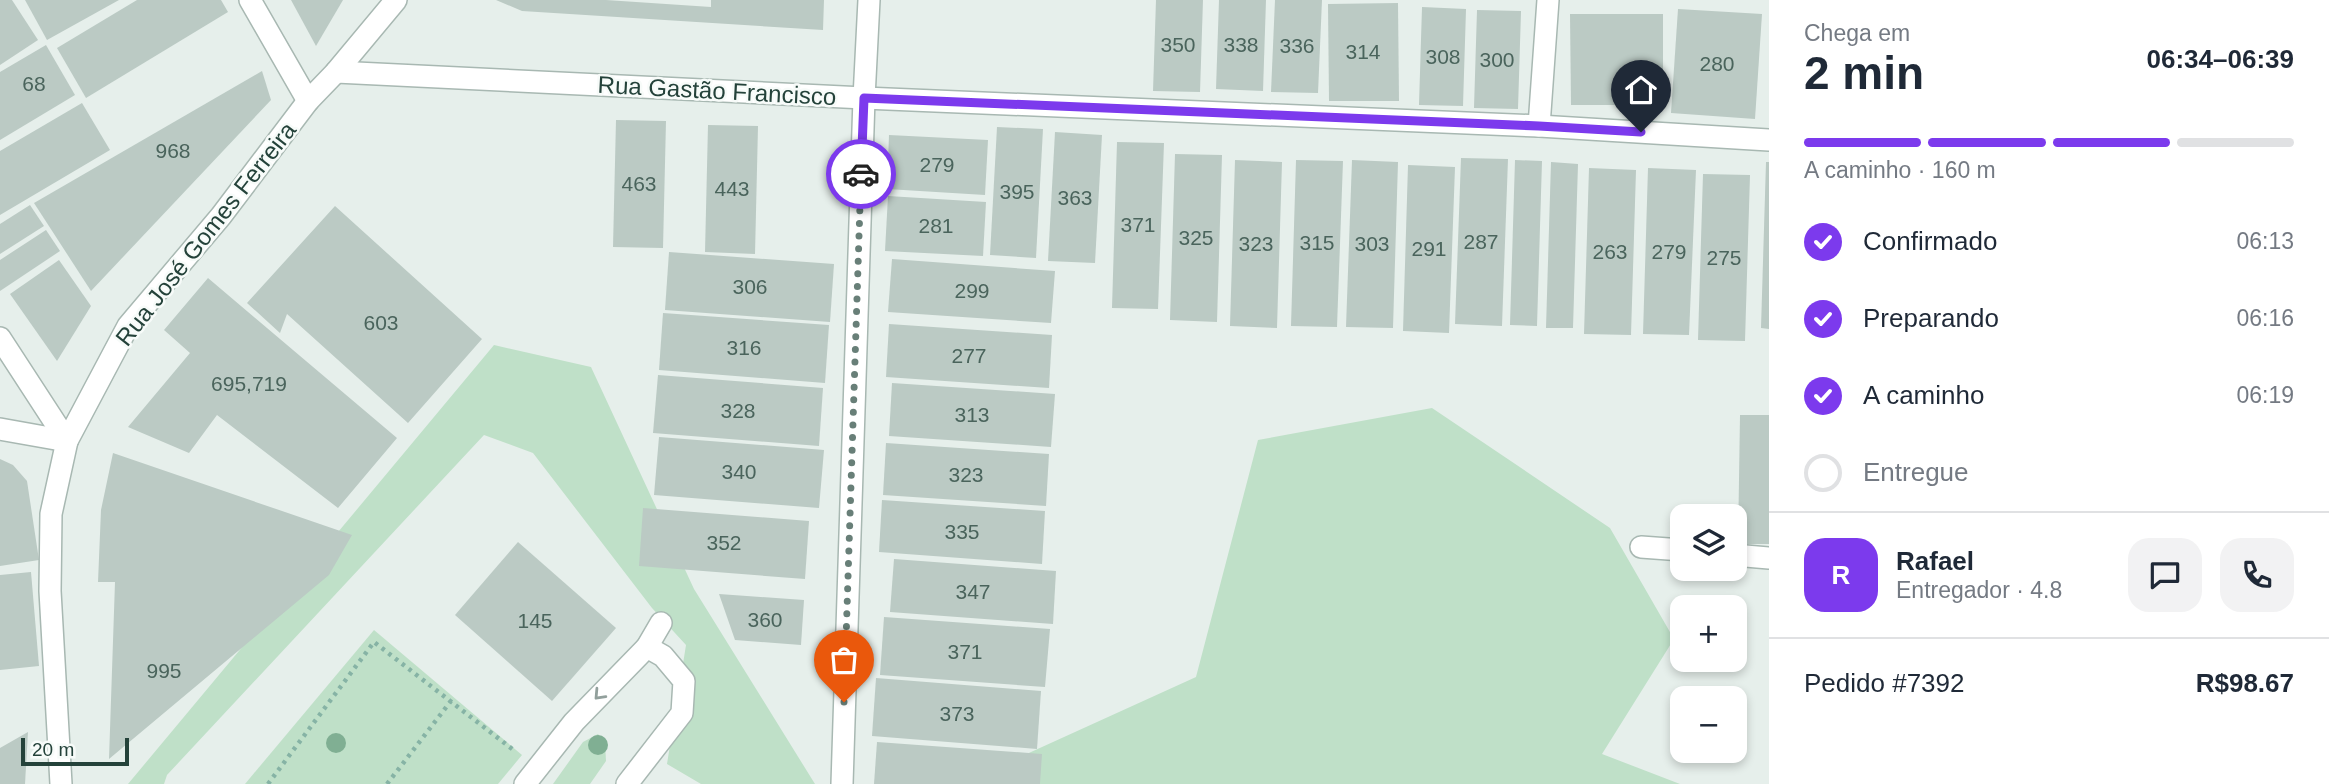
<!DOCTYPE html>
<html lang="pt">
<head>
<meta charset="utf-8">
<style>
  :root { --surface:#fff; --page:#f2f2f3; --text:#1f2937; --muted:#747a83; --line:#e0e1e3; --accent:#7c3aed }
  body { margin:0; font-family:Helvetica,sans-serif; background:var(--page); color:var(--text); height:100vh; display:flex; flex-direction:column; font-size:26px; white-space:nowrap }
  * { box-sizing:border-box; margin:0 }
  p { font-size:23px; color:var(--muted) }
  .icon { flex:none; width:38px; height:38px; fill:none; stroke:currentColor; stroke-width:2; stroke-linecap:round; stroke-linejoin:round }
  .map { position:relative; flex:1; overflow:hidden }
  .details { display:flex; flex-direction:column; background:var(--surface); width:560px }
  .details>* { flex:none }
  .buttons { position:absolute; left:1670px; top:504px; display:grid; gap:14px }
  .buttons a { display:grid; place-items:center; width:77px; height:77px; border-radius:14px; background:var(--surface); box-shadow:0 4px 10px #0003; font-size:35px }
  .scale { position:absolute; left:21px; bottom:18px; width:108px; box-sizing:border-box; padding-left:7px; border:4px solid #24423a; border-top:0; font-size:19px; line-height:24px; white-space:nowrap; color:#24423a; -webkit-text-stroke:5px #f7fbf9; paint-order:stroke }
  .pin { position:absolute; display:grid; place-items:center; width:60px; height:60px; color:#fff; margin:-72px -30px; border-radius:50% 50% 50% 0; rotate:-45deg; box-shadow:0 0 7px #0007 }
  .pin .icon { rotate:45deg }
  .courier { position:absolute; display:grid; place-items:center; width:70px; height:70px; margin:-35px; border:5px solid #7c3aed; border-radius:50%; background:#fff; color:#222; box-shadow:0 2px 9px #0007 }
  .summary em { font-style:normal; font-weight:800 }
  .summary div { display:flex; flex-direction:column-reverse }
  .summary { display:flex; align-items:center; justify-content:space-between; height:119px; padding:0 35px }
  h1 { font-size:46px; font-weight:800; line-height:52px }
  .bar { display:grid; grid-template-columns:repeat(4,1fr); gap:10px 7px; align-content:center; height:84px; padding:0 35px }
  .bar i { height:9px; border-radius:5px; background:var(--line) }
  .bar .active { background:var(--accent) }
  .bar p { grid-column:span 4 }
  .line { display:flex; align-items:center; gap:18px; padding:0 35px; border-top:2px solid var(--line) }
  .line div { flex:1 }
  .round { display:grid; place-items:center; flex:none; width:74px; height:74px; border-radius:21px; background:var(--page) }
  ol { padding:0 35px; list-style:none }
  li { display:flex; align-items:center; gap:21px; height:77px }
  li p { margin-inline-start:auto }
  li .icon { padding:7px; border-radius:50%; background:var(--accent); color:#fff; stroke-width:4 }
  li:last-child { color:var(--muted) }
  li i { width:38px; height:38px; border:4px solid var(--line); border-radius:50% }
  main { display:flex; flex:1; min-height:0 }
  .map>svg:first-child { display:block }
  .green { fill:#bfe0c8 }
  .building { fill:#bbcac4 }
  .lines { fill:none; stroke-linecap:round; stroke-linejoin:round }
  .service-casing { stroke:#a8b8b2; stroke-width:24 }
  .minor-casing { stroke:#a8b8b2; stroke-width:24 }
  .tertiary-casing { stroke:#a8b8b2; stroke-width:24 }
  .path { stroke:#86b3a5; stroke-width:4.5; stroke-dasharray:3.5 5; stroke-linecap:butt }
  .service { stroke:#fff; stroke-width:21 }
  .minor { stroke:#fff; stroke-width:21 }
  .tertiary { stroke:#fff; stroke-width:21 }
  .tree { fill:#80af93 }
  .oneway { stroke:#92a09c }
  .done { stroke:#687f78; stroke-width:7; stroke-dasharray:0 12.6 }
  .route { stroke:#7c3aed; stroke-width:9 }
  .labels { text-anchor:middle; stroke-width:5; stroke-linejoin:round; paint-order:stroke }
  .number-label { font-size:21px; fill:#4a645c }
  .street-label { font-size:24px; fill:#24423a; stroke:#f7fbf9 }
</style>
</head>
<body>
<main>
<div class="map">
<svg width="1769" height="784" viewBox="0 0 1769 784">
  <rect width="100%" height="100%" fill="#e6efeb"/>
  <g class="green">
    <polygon points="494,345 591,367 694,589 815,784 701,784 667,764 686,645 652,608 533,453 484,435 167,775 164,784 128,784"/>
    <polygon points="1432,408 1610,528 1674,639 1602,754 1680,784 1012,784 1020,757 1196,677 1258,440"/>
    <polygon points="374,630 522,755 498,784 245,784"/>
    <polygon points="598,734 605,743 606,761 590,784 553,784 583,742"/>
  </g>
  <g class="building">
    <polygon points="0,0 12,0 38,40 0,65"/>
    <polygon points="25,0 119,0 47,40"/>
    <polygon points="137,0 221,0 228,12 86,98 57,48"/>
    <polygon points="291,0 343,0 316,46"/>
    <polygon points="496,0 606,0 711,7 711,0 824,0 823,30 522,11"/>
    <polygon points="1156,0 1203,0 1200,92 1153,91"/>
    <polygon points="1219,0 1266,0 1263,91 1216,89"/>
    <polygon points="1275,0 1322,0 1318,93 1271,92"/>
    <polygon points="1398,3 1399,101 1329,101 1328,4"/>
    <polygon points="1422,7 1466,9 1463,106 1419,105"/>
    <polygon points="1678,9 1762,14 1755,119 1671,113"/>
    <polygon points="1477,10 1521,11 1518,109 1474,108"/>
    <polygon points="1570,14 1663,14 1663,105 1571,105"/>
    <polygon points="46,45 75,95 0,140 0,72"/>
    <polygon points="262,71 271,100 91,291 34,203"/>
    <polygon points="82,103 110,150 0,215 0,151"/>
    <polygon points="616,120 666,121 663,248 613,247"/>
    <polygon points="708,125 758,126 755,254 705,252"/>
    <polygon points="997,127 1043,129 1036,258 990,255"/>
    <polygon points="1055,132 1102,135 1095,263 1048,261"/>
    <polygon points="889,135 988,140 985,195 887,189"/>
    <polygon points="1117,142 1164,143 1158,309 1112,308"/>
    <polygon points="1175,154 1222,155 1217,322 1170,320"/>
    <polygon points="1461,158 1508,159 1502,326 1455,324"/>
    <polygon points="1235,160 1282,162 1277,328 1230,326"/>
    <polygon points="1296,160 1343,161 1337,327 1291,326"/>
    <polygon points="1352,160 1398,162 1393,328 1346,327"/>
    <polygon points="1515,160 1542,161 1537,326 1510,325"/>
    <polygon points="1551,162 1578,164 1573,328 1546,328"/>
    <polygon points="1766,162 1769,162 1769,329 1761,328"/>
    <polygon points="1408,165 1455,167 1449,333 1403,331"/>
    <polygon points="1589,168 1636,170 1631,335 1584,334"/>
    <polygon points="1648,168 1696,170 1689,335 1643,334"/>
    <polygon points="1703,174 1750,175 1745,341 1698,340"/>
    <polygon points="888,196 986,202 983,256 885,251"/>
    <polygon points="30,205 44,226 0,254 0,224"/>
    <polygon points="335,206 482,339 408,423 287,314 280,333 247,303"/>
    <polygon points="46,230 60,251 0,291 0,260"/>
    <polygon points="669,252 834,264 830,322 665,310"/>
    <polygon points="892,259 1055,271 1051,323 888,312"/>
    <polygon points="59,260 91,306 57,361 10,294"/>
    <polygon points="208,278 397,438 338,508 217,415 189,453 128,427 190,353 164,330"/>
    <polygon points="663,313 829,325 825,383 659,370"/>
    <polygon points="889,324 1052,335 1049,388 886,377"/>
    <polygon points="658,375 823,388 819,446 653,433"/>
    <polygon points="892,383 1055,394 1051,447 889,436"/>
    <polygon points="1740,415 1769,415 1769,544 1738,544"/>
    <polygon points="659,437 824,450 819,508 654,495"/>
    <polygon points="886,443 1049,454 1046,506 883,495"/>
    <polygon points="113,453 352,535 329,575 109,759 115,582 98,582 101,510"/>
    <polygon points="0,459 13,465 27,481 39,560 0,566"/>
    <polygon points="882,500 1045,511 1042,564 879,552"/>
    <polygon points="643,508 809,521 805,579 639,566"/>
    <polygon points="518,542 616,628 552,701 455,615"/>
    <polygon points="894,559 1056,571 1053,624 890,612"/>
    <polygon points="31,572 39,666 0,670 0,575"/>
    <polygon points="719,594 804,600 801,645 735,640"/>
    <polygon points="884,617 1050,629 1045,687 880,675"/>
    <polygon points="876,678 1041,691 1037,749 872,736"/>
    <polygon points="28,732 25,784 0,784 0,748"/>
    <polygon points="877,742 1042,754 1040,784 874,784"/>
  </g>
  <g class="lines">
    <defs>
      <g id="service">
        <polyline points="525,784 574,722 647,647 661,623"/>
        <polyline points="627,784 682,713 684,681 663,656 647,647"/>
      </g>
      <g id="minor">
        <polyline points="250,0 308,101"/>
        <polyline points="336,72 864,98 1539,126 1769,140"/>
        <polyline points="1539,126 1548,0"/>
        <polyline points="0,338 67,441"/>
        <polyline points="0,429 67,441"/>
        <polyline points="1641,547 1682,550"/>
        <polyline points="1734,555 1769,558"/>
        <polyline points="842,784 864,98 869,0"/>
      </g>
      <polyline id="tertiary" points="61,784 50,591 51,514 67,441 128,326 221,216 308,101 336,72 396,0"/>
    </defs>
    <use href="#service" class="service-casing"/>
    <use href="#minor" class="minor-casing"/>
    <use href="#tertiary" class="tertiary-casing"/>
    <g class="path">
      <polyline points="268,784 374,642 516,752"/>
      <polyline points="387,784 451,701"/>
    </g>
    <use href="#service" class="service"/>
    <use href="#minor" class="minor"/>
    <use href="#tertiary" class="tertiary"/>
  </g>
  <g class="tree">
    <circle cx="336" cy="743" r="10"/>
    <circle cx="598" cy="745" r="10"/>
  </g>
  <defs><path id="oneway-chevron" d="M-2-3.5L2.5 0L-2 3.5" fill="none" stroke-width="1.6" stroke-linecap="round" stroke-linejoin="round" transform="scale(1.75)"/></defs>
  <use class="oneway" href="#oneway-chevron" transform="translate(599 695) rotate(133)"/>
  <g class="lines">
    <polyline class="done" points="844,702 861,174"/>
    <polyline class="route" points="861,174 864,98 1539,126 1641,132"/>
  </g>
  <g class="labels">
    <g class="number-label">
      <text x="1178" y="52">350</text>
      <text x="1241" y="52">338</text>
      <text x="1297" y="53">336</text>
      <text x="1363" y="59">314</text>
      <text x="1443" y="64">308</text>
      <text x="1497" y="67">300</text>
      <text x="1717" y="71">280</text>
      <text x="34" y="91">68</text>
      <text x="173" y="158">968</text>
      <text x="937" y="172">279</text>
      <text x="639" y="191">463</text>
      <text x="732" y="196">443</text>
      <text x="1017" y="199">395</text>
      <text x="1075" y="205">363</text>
      <text x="1138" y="232">371</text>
      <text x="936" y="233">281</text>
      <text x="1196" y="245">325</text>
      <text x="1481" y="249">287</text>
      <text x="1317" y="250">315</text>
      <text x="1256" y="251">323</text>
      <text x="1372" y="251">303</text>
      <text x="1429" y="256">291</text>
      <text x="1610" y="259">263</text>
      <text x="1669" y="259">279</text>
      <text x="1724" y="265">275</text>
      <text x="750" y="294">306</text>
      <text x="972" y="298">299</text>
      <text x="381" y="330">603</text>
      <text x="744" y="355">316</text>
      <text x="969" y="363">277</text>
      <text x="249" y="391">695,719</text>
      <text x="738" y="418">328</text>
      <text x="972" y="422">313</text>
      <text x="739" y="479">340</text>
      <text x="966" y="482">323</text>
      <text x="962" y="539">335</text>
      <text x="724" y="550">352</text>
      <text x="973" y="599">347</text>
      <text x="765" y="627">360</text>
      <text x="535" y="628">145</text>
      <text x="965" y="659">371</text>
      <text x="164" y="678">995</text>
      <text x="957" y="721">373</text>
    </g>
    <g class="street-label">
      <text transform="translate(717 91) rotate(3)" y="8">Rua Gastão Francisco</text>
      <text transform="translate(206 234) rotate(-52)" y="8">Rua José Gomes Ferreira</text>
    </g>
  </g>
</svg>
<div class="buttons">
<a><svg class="icon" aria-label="layers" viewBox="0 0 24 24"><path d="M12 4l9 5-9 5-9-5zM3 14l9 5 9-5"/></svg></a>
<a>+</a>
<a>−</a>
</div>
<div class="scale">20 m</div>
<div class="pin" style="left:844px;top:702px;background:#ea580c"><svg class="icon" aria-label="bag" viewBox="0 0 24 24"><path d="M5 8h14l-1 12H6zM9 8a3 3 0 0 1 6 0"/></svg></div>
<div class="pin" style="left:1641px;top:132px;background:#1f2937"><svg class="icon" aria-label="home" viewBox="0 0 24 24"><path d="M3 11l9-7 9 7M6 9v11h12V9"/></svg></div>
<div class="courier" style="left:861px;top:174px"><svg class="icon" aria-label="car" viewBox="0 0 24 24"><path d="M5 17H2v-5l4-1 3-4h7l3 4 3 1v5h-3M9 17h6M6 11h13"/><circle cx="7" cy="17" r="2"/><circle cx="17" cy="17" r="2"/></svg></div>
</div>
<section class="details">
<div class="summary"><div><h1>2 min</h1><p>Chega em</p></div><em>06:34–06:39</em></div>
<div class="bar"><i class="active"></i><i class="active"></i><i class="active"></i><i></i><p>A caminho · 160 m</p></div>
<ol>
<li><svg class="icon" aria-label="check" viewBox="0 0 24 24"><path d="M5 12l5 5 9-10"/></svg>Confirmado<p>06:13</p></li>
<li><svg class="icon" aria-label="check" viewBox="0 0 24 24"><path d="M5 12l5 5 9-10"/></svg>Preparando<p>06:16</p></li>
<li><svg class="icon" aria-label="check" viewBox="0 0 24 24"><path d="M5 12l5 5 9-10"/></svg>A caminho<p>06:19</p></li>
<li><i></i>Entregue</li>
</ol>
<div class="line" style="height:126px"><b class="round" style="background:var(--accent);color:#fff">R</b><div><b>Rafael</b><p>Entregador · 4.8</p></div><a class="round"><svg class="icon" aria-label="chat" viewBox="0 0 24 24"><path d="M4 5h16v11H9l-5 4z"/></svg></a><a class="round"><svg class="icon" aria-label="phone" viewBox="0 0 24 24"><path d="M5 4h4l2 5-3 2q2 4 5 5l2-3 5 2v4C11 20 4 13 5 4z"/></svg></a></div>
<div class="line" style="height:91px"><div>Pedido #7392</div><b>R$98.67</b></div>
</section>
</main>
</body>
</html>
